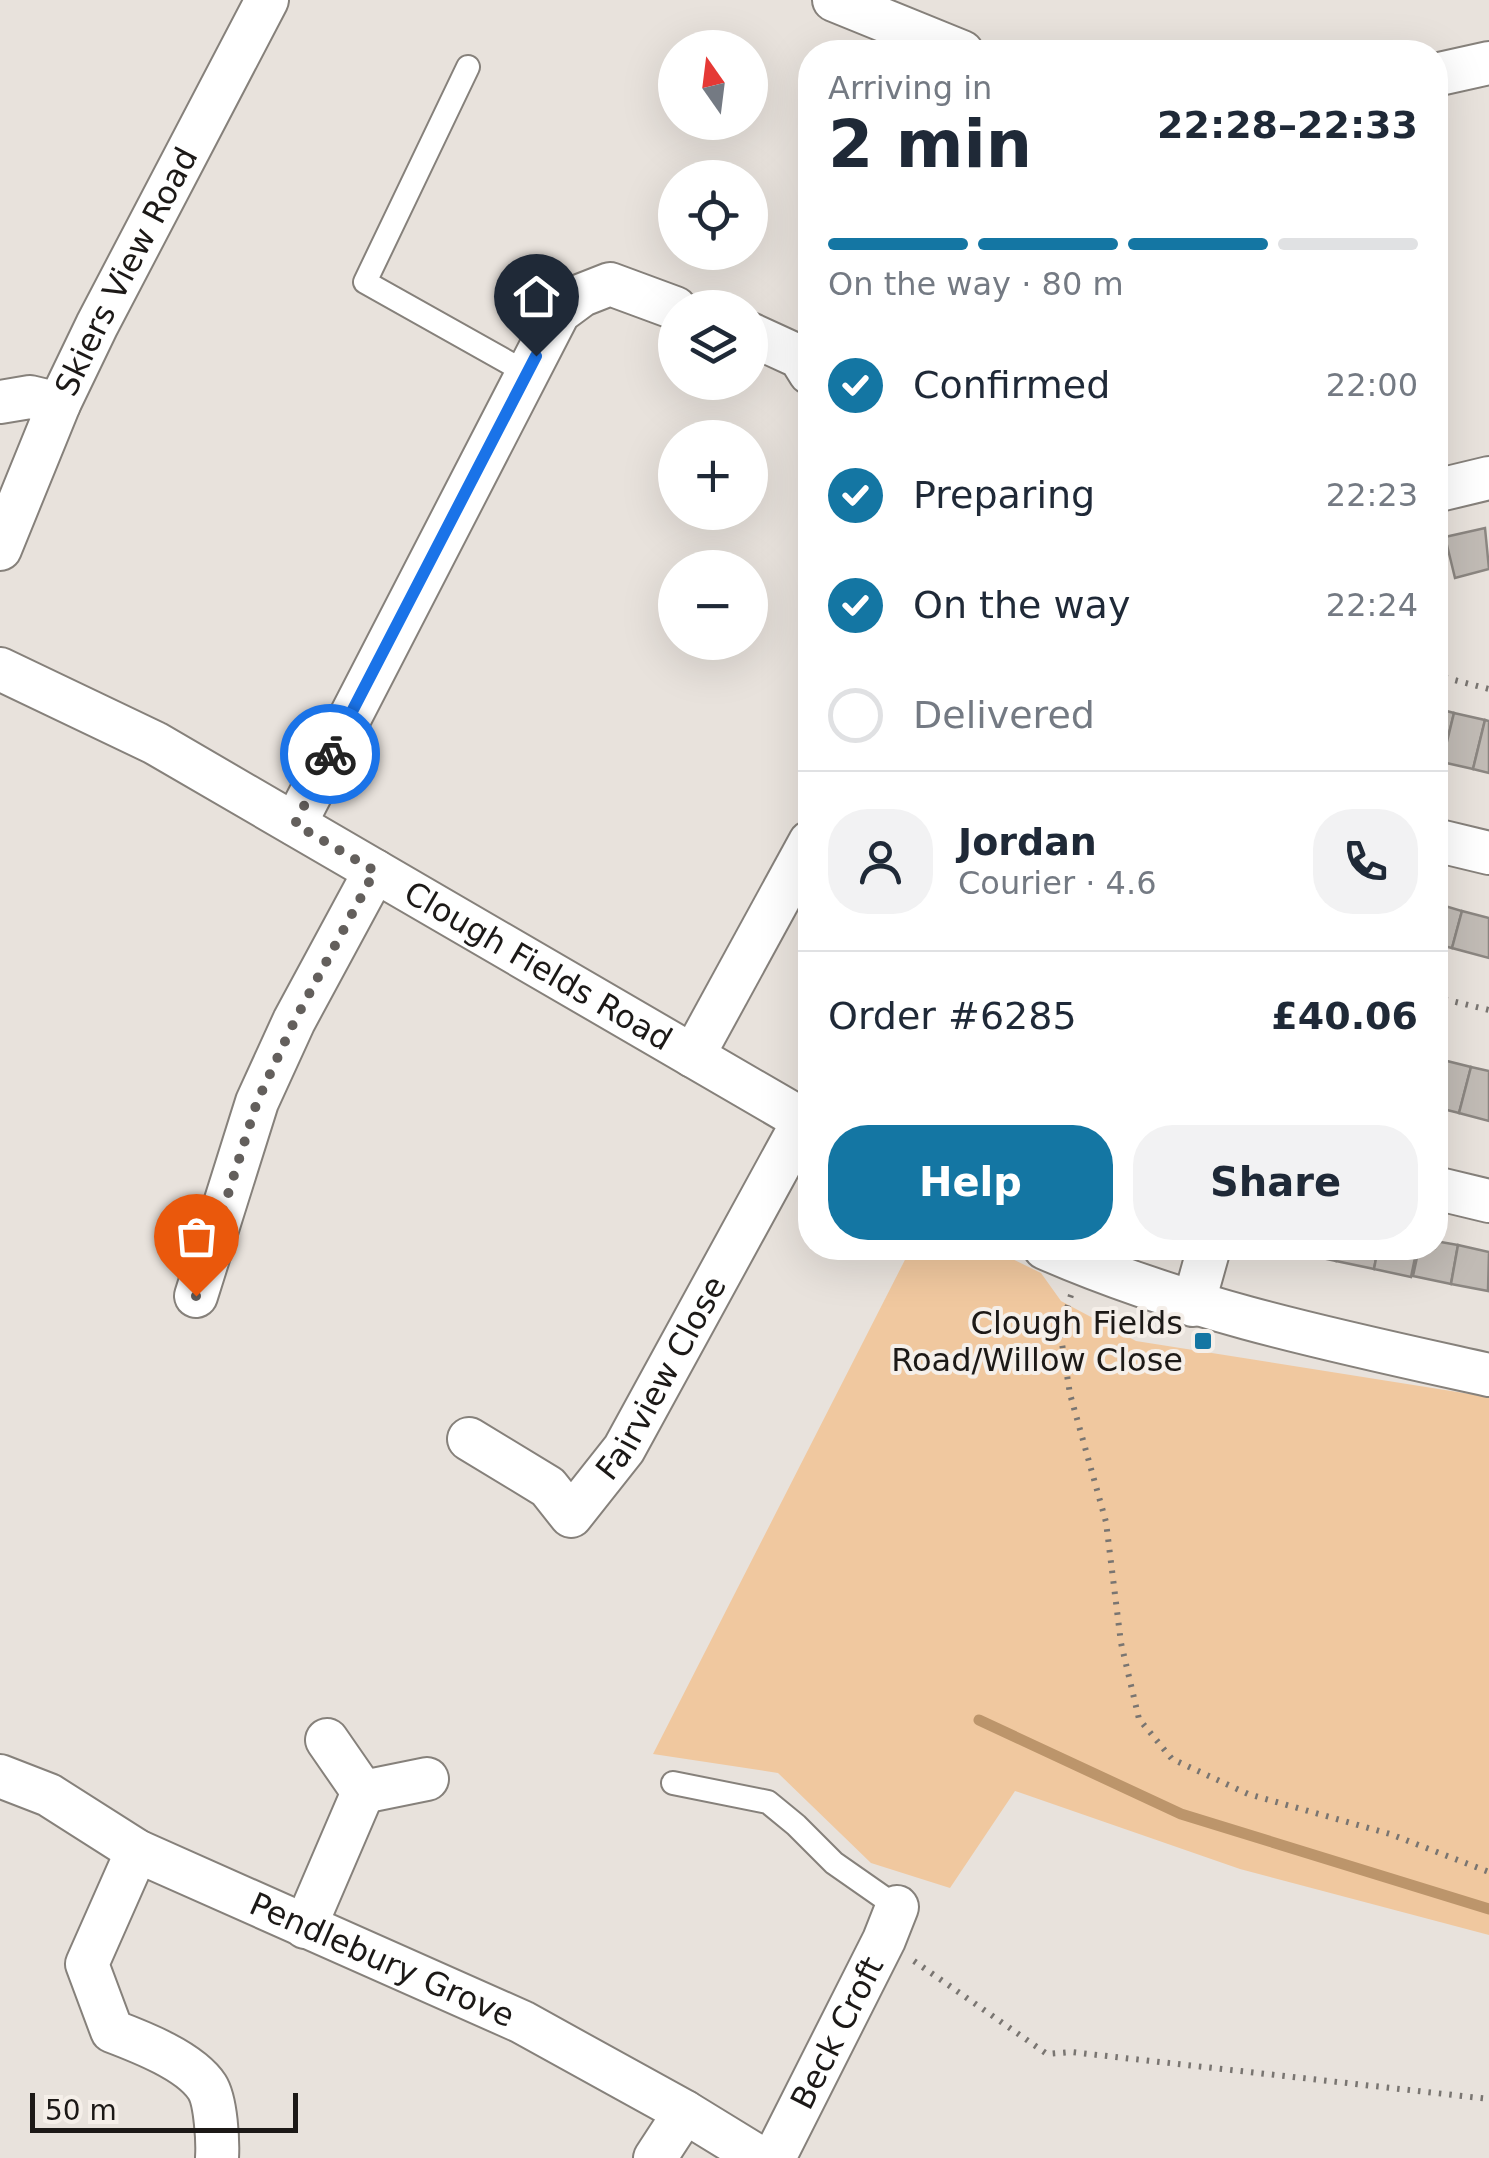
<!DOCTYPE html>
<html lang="en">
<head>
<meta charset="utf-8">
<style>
  :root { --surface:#fff; --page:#f2f2f3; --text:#1f2937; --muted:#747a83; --line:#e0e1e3; --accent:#1476a3 }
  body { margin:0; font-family:"DejaVu Sans",sans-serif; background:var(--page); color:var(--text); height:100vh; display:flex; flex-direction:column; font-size:38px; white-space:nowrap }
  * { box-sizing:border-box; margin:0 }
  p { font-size:32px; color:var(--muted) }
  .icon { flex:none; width:55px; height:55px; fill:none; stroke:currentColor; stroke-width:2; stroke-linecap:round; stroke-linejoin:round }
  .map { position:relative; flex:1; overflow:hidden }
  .details { position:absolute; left:798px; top:40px; width:650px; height:1220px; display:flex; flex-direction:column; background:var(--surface); border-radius:40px; box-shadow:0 10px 40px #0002 }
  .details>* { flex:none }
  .needle { width:65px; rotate:346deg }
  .fabs { position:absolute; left:658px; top:30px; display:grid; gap:20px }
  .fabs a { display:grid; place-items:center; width:110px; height:110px; border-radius:50%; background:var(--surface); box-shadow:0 10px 40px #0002; font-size:50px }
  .scale { position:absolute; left:30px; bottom:25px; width:268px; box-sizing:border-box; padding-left:10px; border:5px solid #1c1917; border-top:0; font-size:28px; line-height:35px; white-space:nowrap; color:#1c1917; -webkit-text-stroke:8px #f5efe9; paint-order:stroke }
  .pin { position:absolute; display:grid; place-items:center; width:85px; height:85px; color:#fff; margin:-102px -42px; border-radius:50% 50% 50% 0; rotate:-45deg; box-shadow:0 0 10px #0007 }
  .pin .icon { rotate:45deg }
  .courier { position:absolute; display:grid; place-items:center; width:100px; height:100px; margin:-50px; border:8px solid #1a73e8; border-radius:50%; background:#fff; color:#222; box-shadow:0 2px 12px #0007 }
  .head em { font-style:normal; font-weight:800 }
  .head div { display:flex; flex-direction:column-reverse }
  .head { display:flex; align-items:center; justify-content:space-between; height:170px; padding:0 30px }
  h1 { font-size:65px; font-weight:800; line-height:75px }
  .bar { display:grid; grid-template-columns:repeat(4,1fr); gap:15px 10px; align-content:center; height:120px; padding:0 30px }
  .bar i { height:12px; border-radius:8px; background:var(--line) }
  .bar .active { background:var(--accent) }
  .bar p { grid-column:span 4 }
  .line { display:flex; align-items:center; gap:25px; padding:0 30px; border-top:2px solid var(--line) }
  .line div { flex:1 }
  .round { display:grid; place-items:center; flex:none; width:105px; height:105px; border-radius:40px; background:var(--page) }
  ol { padding:0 30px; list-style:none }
  li { display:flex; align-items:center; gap:30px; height:110px }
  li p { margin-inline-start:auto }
  li .icon { padding:10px; border-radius:50%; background:var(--accent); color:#fff; stroke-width:4 }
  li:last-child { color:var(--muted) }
  li i { width:55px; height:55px; border:5px solid var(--line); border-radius:50% }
  .action { display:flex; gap:20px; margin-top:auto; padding:20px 30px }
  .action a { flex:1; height:115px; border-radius:40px; background:var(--accent); color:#fff; font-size:40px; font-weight:800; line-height:115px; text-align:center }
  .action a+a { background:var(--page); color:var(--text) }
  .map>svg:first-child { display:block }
  .green { fill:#f0c89f }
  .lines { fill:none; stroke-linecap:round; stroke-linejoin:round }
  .stream { stroke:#bc956b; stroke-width:11 }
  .building { fill:#c1bbb5; stroke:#8b8681; stroke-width:2.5 }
  .service-casing { stroke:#86817b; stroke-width:26 }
  .minor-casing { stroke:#86817b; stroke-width:46 }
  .path { stroke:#797571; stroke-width:6; stroke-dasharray:2.5 8; stroke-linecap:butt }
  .service { stroke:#fff; stroke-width:22 }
  .minor { stroke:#fff; stroke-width:42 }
  .done { stroke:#635f5c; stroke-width:10; stroke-dasharray:0 18 }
  .route { stroke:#1a73e8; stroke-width:12 }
  .poi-dot { fill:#1476a3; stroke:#f5efe9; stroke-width:4 }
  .labels { text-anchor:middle; stroke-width:8; stroke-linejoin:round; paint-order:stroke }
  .street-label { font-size:32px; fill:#1c1917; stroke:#f5efe9 }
  .poi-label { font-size:32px; fill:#1c1917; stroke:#f5efe9; text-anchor:end }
</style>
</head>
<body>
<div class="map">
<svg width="1489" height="2158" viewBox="0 0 1489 2158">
  <rect width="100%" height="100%" fill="#e8e2dc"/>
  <polygon class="green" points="911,1248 990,1248 1041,1273 1061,1301 1136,1341 1489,1397 1489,1935 1240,1869 1015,1791 950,1888 871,1863 778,1773 653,1754"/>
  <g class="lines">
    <polyline class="stream" points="979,1720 1181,1814 1489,1909"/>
  </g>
  <g class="building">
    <polygon points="1485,528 1489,569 1455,578 1445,537"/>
    <polygon points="1435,708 1454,713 1442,762 1435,760"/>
    <polygon points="1454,713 1485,720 1473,769 1442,762"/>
    <polygon points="1485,720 1489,721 1489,773 1473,769"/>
    <polygon points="1435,903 1462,911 1452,948 1435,944"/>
    <polygon points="1462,911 1489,918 1489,958 1452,948"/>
    <polygon points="1439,1059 1471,1067 1459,1113 1435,1107 1435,1076"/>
    <polygon points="1471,1067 1489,1071 1489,1121 1459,1113"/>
    <polygon points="1435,1241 1458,1245 1451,1284 1413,1276 1419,1248 1435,1248"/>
    <polygon points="1458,1245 1489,1252 1488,1291 1451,1284"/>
    <polygon points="1300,1248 1339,1248 1336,1261 1299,1253"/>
    <polygon points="1339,1248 1378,1248 1374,1269 1336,1261"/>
    <polygon points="1378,1248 1417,1248 1411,1277 1374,1269"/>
  </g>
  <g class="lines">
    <defs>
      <g id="service">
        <polyline points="468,67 365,282 527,373"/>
        <polyline points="673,1783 768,1802 796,1825 834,1863 897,1907"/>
      </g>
      <g id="minor">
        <polyline points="834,0 962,52"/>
        <polyline points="1435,75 1489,63"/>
        <polyline points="750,334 800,357 810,373"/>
        <polyline points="0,402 30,397 59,404"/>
        <polyline points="1435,491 1489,478"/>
        <path id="s1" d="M0,549l59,-145 38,-79 170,-325"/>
        <path id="s2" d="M0,669l155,74 655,381"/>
        <polyline points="295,824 559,312 582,295 610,284 675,308"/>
        <polyline points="1435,840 1489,853"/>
        <polyline points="693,1056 810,842"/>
        <polyline points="1435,1188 1489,1201"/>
        <path d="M1045,1248c144,63 291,93 444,127"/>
        <polyline points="196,1296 257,1102 294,1021 375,871"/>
        <polyline points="1193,1305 1209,1248"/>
        <path id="s3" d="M469,1439l79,48 23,29 53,-67 180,-329"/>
        <path id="s4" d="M0,1776l49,19 88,56 385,171 163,90 75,46"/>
        <polyline points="363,1792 427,1779"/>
        <path d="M137,1851l-50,113 25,67c29,11 78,30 95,56 9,14 11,55 10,71"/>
        <polyline points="305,1927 363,1792 327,1740"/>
        <polyline points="655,2158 685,2112"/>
        <path id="s5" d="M774,2158l110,-218 13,-33"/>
      </g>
    </defs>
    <use href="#service" class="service-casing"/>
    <use href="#minor" class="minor-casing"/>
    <g class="path">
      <polyline points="1435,675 1489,689"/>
      <polyline points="1435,997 1489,1010"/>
      <polyline points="1071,1295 1060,1331 1070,1394 1106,1522 1121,1643 1139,1719 1172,1759 1248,1794 1390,1834 1489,1872"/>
      <polyline points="914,1961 1047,2054 1071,2052 1489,2099"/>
    </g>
    <use href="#service" class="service"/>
    <use href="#minor" class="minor"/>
  </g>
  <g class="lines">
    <polyline class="done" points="196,1296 257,1102 294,1022 375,871 295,824 330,754"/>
    <polyline class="route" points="330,754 536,356"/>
  </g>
  <rect class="poi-dot" x="1193" y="1331" width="20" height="20" rx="5"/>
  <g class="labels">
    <g class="street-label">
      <text dy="11" stroke="none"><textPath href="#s1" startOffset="305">Skiers View Road</textPath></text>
      <text dy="11" stroke="none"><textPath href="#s2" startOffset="615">Clough Fields Road</textPath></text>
      <text dy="11" stroke="none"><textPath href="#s3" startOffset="295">Fairview Close</textPath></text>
      <text dy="11" stroke="none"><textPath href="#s4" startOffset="425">Pendlebury Grove</textPath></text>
      <text dy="11" stroke="none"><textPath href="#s5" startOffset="140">Beck Croft</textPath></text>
    </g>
    <g class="poi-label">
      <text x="1183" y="1334">Clough Fields<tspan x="1183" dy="37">Road/Willow Close</tspan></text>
    </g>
  </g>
</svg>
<div class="fabs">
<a><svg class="needle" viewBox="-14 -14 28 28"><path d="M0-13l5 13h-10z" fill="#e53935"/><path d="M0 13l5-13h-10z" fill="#747a83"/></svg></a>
<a><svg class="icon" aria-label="locate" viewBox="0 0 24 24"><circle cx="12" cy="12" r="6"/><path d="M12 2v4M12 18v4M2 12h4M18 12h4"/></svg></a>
<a><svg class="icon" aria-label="layers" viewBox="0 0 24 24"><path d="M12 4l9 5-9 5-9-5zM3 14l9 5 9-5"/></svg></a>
<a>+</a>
<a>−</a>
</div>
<div class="scale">50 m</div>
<div class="pin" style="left:196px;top:1296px;background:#ea580c"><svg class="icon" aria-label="bag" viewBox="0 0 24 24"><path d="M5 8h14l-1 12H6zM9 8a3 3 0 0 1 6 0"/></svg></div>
<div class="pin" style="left:536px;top:356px;background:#1f2937"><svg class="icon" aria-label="home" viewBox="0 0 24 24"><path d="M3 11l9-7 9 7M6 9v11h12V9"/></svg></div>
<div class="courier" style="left:330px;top:754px"><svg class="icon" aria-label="bike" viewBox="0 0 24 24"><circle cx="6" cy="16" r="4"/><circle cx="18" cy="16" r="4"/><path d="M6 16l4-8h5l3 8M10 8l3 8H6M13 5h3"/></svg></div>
<section class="details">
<div class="head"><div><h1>2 min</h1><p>Arriving in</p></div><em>22:28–22:33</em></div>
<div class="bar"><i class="active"></i><i class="active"></i><i class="active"></i><i></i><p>On the way · 80 m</p></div>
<ol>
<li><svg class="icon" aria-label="check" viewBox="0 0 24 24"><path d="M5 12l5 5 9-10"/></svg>Confirmed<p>22:00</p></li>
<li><svg class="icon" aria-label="check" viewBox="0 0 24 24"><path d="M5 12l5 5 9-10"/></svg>Preparing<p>22:23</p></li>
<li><svg class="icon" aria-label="check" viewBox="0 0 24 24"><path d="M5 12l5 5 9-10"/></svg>On the way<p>22:24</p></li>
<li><i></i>Delivered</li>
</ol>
<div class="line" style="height:180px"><a class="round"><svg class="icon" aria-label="person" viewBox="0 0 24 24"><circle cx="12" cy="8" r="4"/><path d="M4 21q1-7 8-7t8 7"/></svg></a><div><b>Jordan</b><p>Courier · 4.6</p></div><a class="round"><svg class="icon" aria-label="phone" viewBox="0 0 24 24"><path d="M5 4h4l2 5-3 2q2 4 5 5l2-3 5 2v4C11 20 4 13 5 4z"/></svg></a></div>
<div class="line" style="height:130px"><div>Order #6285</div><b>£40.06</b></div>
<div class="action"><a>Help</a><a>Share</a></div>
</section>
</div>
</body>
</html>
